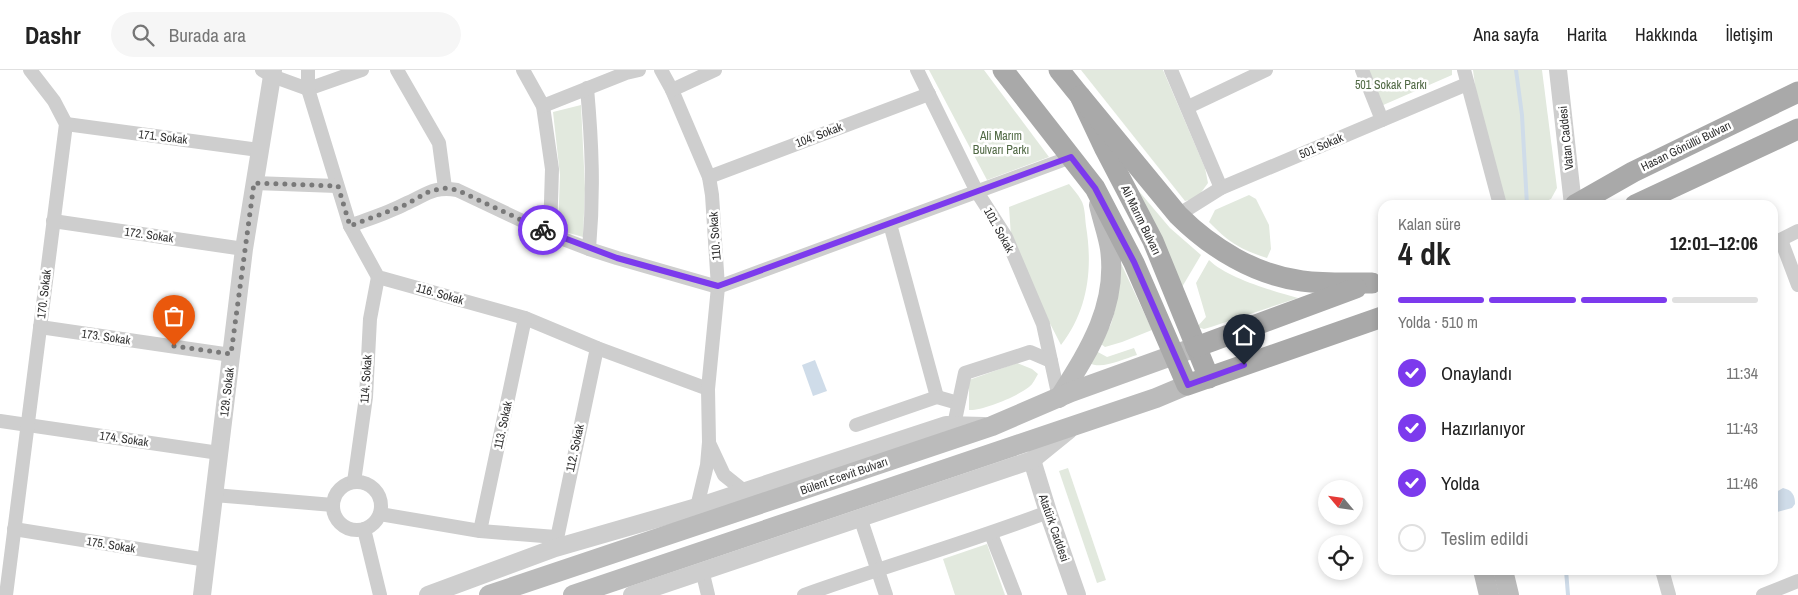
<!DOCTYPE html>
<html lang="tr">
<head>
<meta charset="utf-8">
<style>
  :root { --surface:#fff; --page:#f6f6f6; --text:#222; --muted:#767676; --line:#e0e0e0; --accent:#7c3aed }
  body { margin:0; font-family:"Archivo Narrow",sans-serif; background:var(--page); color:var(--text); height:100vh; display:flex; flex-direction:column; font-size:19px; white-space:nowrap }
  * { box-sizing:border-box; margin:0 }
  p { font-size:16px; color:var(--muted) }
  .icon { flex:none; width:28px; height:28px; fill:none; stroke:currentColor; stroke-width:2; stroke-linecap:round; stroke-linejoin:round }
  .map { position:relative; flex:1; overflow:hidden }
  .panel { position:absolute; left:1378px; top:130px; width:400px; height:375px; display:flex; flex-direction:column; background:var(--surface); border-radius:15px; box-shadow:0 2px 8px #0003 }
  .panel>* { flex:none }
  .needle { width:32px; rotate:299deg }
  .fabs { position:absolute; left:1318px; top:410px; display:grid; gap:10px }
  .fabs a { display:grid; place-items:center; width:45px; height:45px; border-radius:50%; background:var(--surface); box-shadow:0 2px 8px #0003; font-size:25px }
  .pin { position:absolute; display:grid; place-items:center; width:42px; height:42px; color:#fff; margin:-51px -21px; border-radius:50% 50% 50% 0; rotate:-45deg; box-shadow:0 0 5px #0007 }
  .pin .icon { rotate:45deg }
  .courier { position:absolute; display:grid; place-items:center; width:50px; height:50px; margin:-25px; border:4px solid #7c3aed; border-radius:50%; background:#fff; color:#222; box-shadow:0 1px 6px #0007 }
  .head em { font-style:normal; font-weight:700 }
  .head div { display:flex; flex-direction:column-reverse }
  .head { display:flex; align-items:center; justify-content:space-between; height:85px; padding:0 20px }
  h1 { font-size:32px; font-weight:700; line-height:38px }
  .bar { display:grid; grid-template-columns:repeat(4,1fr); gap:8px 5px; align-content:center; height:60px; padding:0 20px }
  .bar i { height:6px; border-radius:4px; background:var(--line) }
  .bar .on { background:var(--accent) }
  .bar p { grid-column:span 4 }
  ol { padding:0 20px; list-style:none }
  li { display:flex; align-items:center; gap:15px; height:55px }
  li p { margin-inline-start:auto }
  li .icon { padding:5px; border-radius:50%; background:var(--accent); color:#fff; stroke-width:4 }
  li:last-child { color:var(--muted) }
  li i { width:28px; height:28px; border:2px solid var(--line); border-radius:50% }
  header { display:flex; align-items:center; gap:30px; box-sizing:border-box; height:70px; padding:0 25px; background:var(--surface); border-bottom:1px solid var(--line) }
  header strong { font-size:24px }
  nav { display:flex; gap:28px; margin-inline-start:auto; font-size:18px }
  .search { width:350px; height:45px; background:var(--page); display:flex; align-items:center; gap:12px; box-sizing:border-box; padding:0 18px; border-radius:28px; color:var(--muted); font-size:19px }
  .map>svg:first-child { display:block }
  .green { fill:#e2e9de }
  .water { fill:#cfdce9 }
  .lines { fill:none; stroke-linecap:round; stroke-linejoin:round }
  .stream { stroke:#cfdce9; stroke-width:4 }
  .minor { stroke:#cecece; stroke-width:14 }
  .tertiary { stroke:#cecece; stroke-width:18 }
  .secondary { stroke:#bbb; stroke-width:20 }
  .primary { stroke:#a9a9a9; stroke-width:21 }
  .done { stroke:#797979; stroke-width:5; stroke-dasharray:0 9 }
  .route { stroke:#7c3aed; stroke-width:6 }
  .labels { text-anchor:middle; stroke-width:5; stroke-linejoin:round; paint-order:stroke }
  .park-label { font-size:12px; fill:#4f6843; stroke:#fff }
  .street-label { font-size:12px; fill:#313131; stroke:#fff }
</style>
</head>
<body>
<header>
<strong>Dashr</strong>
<div class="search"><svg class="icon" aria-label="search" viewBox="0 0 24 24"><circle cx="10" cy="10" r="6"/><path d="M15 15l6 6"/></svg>Burada ara</div>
<nav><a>Ana sayfa</a><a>Harita</a><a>Hakkında</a><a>İletişim</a></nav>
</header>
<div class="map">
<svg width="1798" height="525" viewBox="0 0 1798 525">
  <rect width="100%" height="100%" fill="#fff"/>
  <g class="green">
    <polygon points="929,0 984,0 1049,87 987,110"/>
    <polygon points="1081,0 1163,0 1205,98 1208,113 1197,128 1185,131"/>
    <polygon points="1367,0 1452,0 1452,5 1381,36"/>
    <polygon points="1473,0 1542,0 1557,118 1551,129 1537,135 1505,135 1481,61"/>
    <polygon points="581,35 585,118 583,167 558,160 560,105 553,42"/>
    <path d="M1069,114c4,5 9,10 12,16 4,6 4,18 5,26 7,43 2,84 -25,119l-23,-45 -27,-64 -2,-29z"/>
    <polygon points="1137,119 1170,158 1201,185 1182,217"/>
    <path d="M1249,125l7,4 13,26 2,24 -4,9c-28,-9 -37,-15 -58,-36l6,-12z"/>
    <polygon points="1118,187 1152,260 1122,272 1105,277 1101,274 1111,254 1115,240"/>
    <path d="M1209,190c18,18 64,31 89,38l-87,29 -7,2 -7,-2 9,-10 -10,-34z"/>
    <path d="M1134,278l3,7c-14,4 -35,15 -48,8l7,-12 11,6z"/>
    <path d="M1017,293l15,6 6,5c-3,5 -5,10 -9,13 -11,9 -47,24 -60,23v-30z"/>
    <polygon points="1068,398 1106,510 1097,513 1059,401"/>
    <polygon points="987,474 1005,525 955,525 943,489"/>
  </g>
  <g class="water">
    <polygon points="815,290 827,321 813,326 802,295"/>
    <path d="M1783,418c9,2 12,7 12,16l-3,4 -19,5v-19z"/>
  </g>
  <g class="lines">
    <g class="stream">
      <polyline points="1516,0 1522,45 1527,135"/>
      <polyline points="1566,500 1568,525"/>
    </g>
    <g class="minor">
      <polyline points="262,0 272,6 308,19 362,0"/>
      <polyline points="308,0 308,19 350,156 378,207 525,248 597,278 708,319"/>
      <polyline points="397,0 439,73 445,118"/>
      <polyline points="523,0 543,36 552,99 550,164"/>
      <polyline points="661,0 672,20 709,107 712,125 718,217 708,319 709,372 707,395 697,437"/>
      <polyline points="917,0 977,122 1006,167 1043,254 1059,328"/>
      <polyline points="1171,0 1221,118"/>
      <polyline points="1362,0 1382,50"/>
      <polyline points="1464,0 1500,135"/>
      <path d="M587,18c5,56 7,104 2,161"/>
      <polyline points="672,20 715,0"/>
      <polyline points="543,36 626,3 639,0"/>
      <polyline points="1188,37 1266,0"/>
      <polyline points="66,54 259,80"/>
      <polyline points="709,107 929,24"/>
      <polyline points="254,113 337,116"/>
      <polyline points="1178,145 1221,118 1467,14"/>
      <polyline points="53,151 244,179"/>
      <polyline points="890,154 937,327"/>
      <path d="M350,156c18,-7 38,-13 55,-22 21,-9 28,-18 52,-14l93,44 39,15 28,9 101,29 353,-130"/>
      <polyline points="1781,170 1798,215"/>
      <polyline points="1774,173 1798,161"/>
      <polyline points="40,257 231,285"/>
      <polyline points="0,351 219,383"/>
      <polyline points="856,355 937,327 958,333"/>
      <polyline points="954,355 965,303 1030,282 1051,291"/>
      <polyline points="709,373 724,405 744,421"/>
      <circle cx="357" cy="436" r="24"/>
      <polyline points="354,412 366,327 370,249 378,207"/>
      <polyline points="214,425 333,435"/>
      <polyline points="380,444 480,461 556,467"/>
      <polyline points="860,447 886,525"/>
      <polyline points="14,459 207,490"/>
      <polyline points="364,459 380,525"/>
      <polyline points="480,461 525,248"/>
      <polyline points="991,464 1015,525"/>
      <polyline points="555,478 597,278"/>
      <polyline points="702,500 708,525"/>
      <polyline points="1662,500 1669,525"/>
      <polyline points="6,525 66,54 54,31 30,0"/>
      <path d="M804,525c81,-29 163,-52 244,-83"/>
      <polyline points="1763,525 1798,511"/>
    </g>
    <g class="tertiary">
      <polyline points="1558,0 1573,135"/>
      <polyline points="1032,390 1048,442 1077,525"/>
      <polyline points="202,525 244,179 273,0"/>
      <polyline points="428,525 555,478 697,437 946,355 984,356"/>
      <polyline points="632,525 1032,390 1069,360"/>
    </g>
    <g class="secondary">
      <path d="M1059,328c29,-46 59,-91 51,-149 -2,-14 -8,-30 -11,-44"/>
      <polyline points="1483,500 1489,525"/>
      <polyline points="1503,500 1509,525"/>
      <polyline points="489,525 992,356 1071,322 1196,277"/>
      <polyline points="573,525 1156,328 1187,315"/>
    </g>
    <g class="primary">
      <polyline points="1003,0 1095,118 1134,193 1187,315 1382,247"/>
      <polyline points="1059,0 1080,26 1105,79 1153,171 1209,308"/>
      <path d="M1080,26l98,119c33,33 77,60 124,66 23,3 46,2 70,2"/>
      <polyline points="1575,135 1633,102 1798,22"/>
      <polyline points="1635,135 1798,59"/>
      <polyline points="1196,277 1356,218"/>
    </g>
  </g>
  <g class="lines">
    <polyline class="done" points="174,276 231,284 254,113 338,116 350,156 405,135 430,121 444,118 457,120 543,160"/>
    <polyline class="route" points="543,160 617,188 718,216 1071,87 1095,118 1134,192 1188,315 1244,295"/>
  </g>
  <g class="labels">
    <g class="park-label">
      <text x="1391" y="19">501 Sokak Parkı</text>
      <text x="1001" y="70">Ali Marım<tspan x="1001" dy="14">Bulvarı Parkı</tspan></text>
    </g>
    <g class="street-label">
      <text transform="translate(819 65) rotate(-21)" y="4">104. Sokak</text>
      <text transform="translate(163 67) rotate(7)" y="4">171. Sokak</text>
      <text transform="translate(1566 68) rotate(-96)" y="4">Vatan Caddesi</text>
      <text transform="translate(1321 76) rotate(-23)" y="4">501 Sokak</text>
      <text transform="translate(1686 76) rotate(-26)" y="4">Hasan Gönüllü Bulvarı</text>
      <text transform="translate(1141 150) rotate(64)" y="4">Ali Marım Bulvarı</text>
      <text transform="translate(999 160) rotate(61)" y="4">101. Sokak</text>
      <text transform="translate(149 165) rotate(8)" y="4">172. Sokak</text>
      <text transform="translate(715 166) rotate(-94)" y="4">110. Sokak</text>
      <text transform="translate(44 224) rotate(-83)" y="4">170. Sokak</text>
      <text transform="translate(440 224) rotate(16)" y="4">116. Sokak</text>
      <text transform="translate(106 267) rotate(8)" y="4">173. Sokak</text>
      <text transform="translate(366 309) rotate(-86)" y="4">114. Sokak</text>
      <text transform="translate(227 322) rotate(-83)" y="4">129. Sokak</text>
      <text transform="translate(503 355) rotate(-78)" y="4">113. Sokak</text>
      <text transform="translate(124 369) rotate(8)" y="4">174. Sokak</text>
      <text transform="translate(575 378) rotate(-78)" y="4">112. Sokak</text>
      <text transform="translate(844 406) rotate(-19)" y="4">Bülent Ecevit Bulvarı</text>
      <text transform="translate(1054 458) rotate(71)" y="4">Atatürk Caddesi</text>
      <text transform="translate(111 475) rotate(9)" y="4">175. Sokak</text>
    </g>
  </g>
</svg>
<div class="fabs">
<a><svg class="needle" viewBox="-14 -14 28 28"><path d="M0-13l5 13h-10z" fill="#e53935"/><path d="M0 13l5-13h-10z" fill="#767676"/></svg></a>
<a><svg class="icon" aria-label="locate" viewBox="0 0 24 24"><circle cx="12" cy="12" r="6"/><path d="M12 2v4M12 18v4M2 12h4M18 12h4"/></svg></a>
</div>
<div class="pin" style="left:174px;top:276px;background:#ea580c"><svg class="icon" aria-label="bag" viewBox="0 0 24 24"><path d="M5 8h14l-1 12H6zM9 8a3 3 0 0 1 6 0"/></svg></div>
<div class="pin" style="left:1244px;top:295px;background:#1f2937"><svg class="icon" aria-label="home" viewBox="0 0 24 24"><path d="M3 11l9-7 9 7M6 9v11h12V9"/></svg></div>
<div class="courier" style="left:543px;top:160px"><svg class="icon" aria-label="bike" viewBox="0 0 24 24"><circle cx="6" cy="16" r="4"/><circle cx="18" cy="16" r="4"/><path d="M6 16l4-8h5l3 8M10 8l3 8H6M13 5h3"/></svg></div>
<section class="panel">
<div class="head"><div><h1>4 dk</h1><p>Kalan süre</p></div><em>12:01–12:06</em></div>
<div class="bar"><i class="on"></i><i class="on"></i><i class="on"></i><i></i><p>Yolda · 510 m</p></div>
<ol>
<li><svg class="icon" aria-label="check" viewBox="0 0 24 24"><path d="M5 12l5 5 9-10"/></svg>Onaylandı<p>11:34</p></li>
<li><svg class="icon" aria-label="check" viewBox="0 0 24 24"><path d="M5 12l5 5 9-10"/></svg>Hazırlanıyor<p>11:43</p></li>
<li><svg class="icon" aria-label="check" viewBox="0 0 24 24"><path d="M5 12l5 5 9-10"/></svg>Yolda<p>11:46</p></li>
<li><i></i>Teslim edildi</li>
</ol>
</section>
</div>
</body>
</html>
